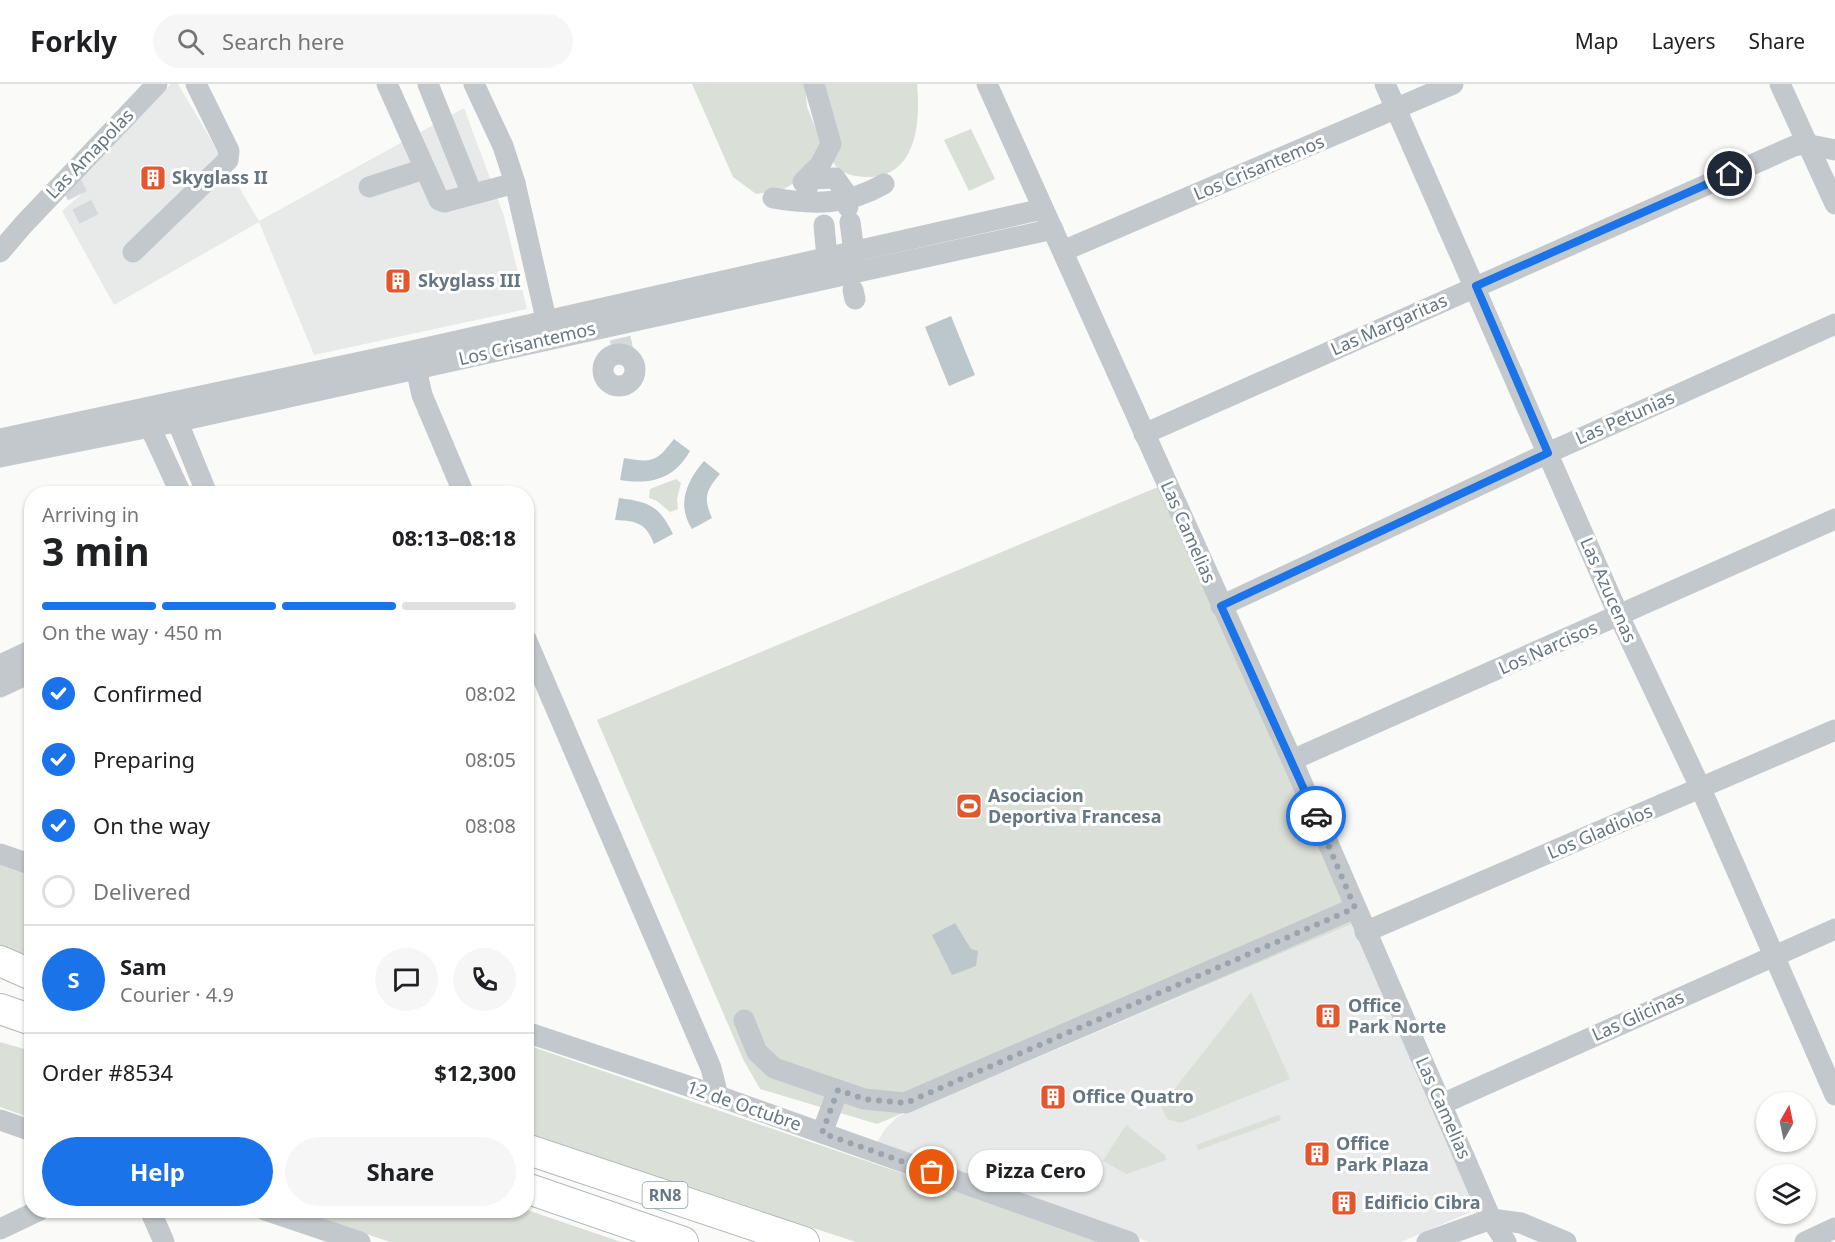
<!DOCTYPE html>
<html lang="en">
<head>
<meta charset="utf-8">
<style>
  :root { --surface:#fff; --page:#f6f6f6; --text:#202124; --muted:#757577; --line:#e0e0e0; --accent:#1a73e8 }
  body { margin:0; font-family:"Noto Sans",sans-serif; background:var(--page); color:var(--text); height:100vh; display:flex; flex-direction:column; font-size:22px; white-space:nowrap }
  * { box-sizing:border-box; margin:0 }
  p { font-size:20px; color:var(--muted) }
  .icon { flex:none; width:33px; height:33px; fill:none; stroke:currentColor; stroke-width:2; stroke-linecap:round; stroke-linejoin:round }
  .map { position:relative; flex:1; overflow:hidden }
  .side { position:absolute; left:24px; top:402px; width:510px; height:732px; display:flex; flex-direction:column; background:var(--surface); border-radius:24px; box-shadow:0 2px 4px #0004 }
  .side>* { flex:none }
  .needle { width:39px; rotate:9deg }
  .fabs { position:absolute; left:1756px; top:1008px; display:grid; gap:12px }
  .fabs a { display:grid; place-items:center; width:60px; height:60px; border-radius:50%; background:var(--surface); box-shadow:0 2px 4px #0004; font-size:30px }
  .pin { position:absolute; display:grid; place-items:center; width:51px; height:51px; color:#fff; margin:-26px; border:3px solid #fff; border-radius:50%; box-shadow:0 2px 6px #0007 }
  .courier { position:absolute; display:grid; place-items:center; width:60px; height:60px; margin:-30px; border:4px solid #1a73e8; border-radius:50%; background:#fff; color:#222; box-shadow:0 2px 8px #0007 }
  .bubble { position:absolute; height:42px; border-radius:21px; background:var(--surface); box-shadow:0 2px 4px #0004; font-size:20px; font-weight:700; line-height:42px; text-align:center }
  .summary em { font-style:normal; font-weight:700 }
  .summary div { display:flex; flex-direction:column-reverse }
  .summary { display:flex; align-items:center; justify-content:space-between; height:102px; padding:0 18px }
  h1 { font-size:39px; font-weight:700; line-height:45px }
  .bar { display:grid; grid-template-columns:repeat(4,1fr); gap:9px 6px; align-content:center; height:72px; padding:0 18px }
  .bar i { height:8px; border-radius:4px; background:var(--line) }
  .bar .on { background:var(--accent) }
  .bar p { grid-column:span 4 }
  .line { display:flex; align-items:center; gap:15px; padding:0 18px; border-top:2px solid var(--line) }
  .line div { flex:1 }
  .round { display:grid; place-items:center; flex:none; width:63px; height:63px; border-radius:32px; background:var(--page) }
  ol { padding:0 18px; list-style:none }
  li { display:flex; align-items:center; gap:18px; height:66px }
  li p { margin-inline-start:auto }
  li .icon { padding:6px; border-radius:50%; background:var(--accent); color:#fff; stroke-width:4 }
  li:last-child { color:var(--muted) }
  li i { width:33px; height:33px; border:3px solid var(--line); border-radius:50% }
  .action { display:flex; gap:12px; margin-top:auto; padding:12px 18px }
  .action a { flex:1; height:69px; border-radius:36px; background:var(--accent); color:#fff; font-size:24px; font-weight:700; line-height:69px; text-align:center }
  .action a+a { background:var(--page); color:var(--text) }
  header { display:flex; align-items:center; gap:36px; box-sizing:border-box; height:84px; padding:0 30px; background:var(--surface); border-bottom:2px solid var(--line) }
  header strong { font-size:28px }
  nav { display:flex; gap:33px; margin-inline-start:auto; font-size:21px }
  .search { width:420px; height:54px; background:var(--page); display:flex; align-items:center; gap:15px; box-sizing:border-box; padding:0 21px; border-radius:33px; color:var(--muted); font-size:22px }
  .map>svg:first-child { display:block }
  .built { fill:#e8e9e9 }
  .green { fill:#dadfd7 }
  .water { fill:#bbc7cb }
  .lines { fill:none; stroke-linecap:round; stroke-linejoin:round }
  .minor-tunnel { stroke:#d5d9db; stroke-width:21; stroke-dasharray:21 10; stroke-linecap:butt }
  .highway-casing { stroke:#b4b9bd; stroke-width:32 }
  .minor { stroke:#c3c8cc; stroke-width:21 }
  .highway { stroke:#fff; stroke-width:30 }
  .done { stroke:#99a4ac; stroke-width:6; stroke-dasharray:0 10.8 }
  .route { stroke:#1a73e8; stroke-width:8 }
  .labels { text-anchor:middle; stroke-width:6; stroke-linejoin:round; paint-order:stroke }
  .shield { fill:#fff; stroke:#939fa8; stroke-width:1.5 }
  .shield-label { font-size:16px; font-weight:bold; fill:#657683 }
  .street-label { font-size:18px; fill:#657683; stroke:#fff }
  .poi-label { font-size:18px; font-weight:bold; fill:#657683; stroke:#fff; text-anchor:start }
</style>
</head>
<body>
<header>
<strong>Forkly</strong>
<div class="search"><svg class="icon" aria-label="search" viewBox="0 0 24 24"><circle cx="10" cy="10" r="6"/><path d="M15 15l6 6"/></svg>Search here</div>
<nav><a>Map</a><a>Layers</a><a>Share</a></nav>
</header>
<div class="map">
<svg width="1835" height="1158" viewBox="0 0 1835 1158">
  <rect width="100%" height="100%" fill="#fafaf8"/>
  <g class="built">
    <polygon points="171,0 178,0 259,137 464,24 504,132 527,225 314,271 259,138 114,221 62,127 85,107 75,97"/>
    <polygon points="1357,838 1479,1118 1473,1127 1401,1158 1149,1158 876,1060 885,1045 897,1033"/>
  </g>
  <g class="green">
    <polygon points="692,0 805,0 807,23 820,55 821,66 804,93 782,106 756,110 733,93"/>
    <path d="M814,0h103c4,40 -1,96 -53,93 -10,-1 -23,-3 -29,-12 -10,-15 -16,-62 -21,-81z"/>
    <polygon points="971,45 995,95 969,107 944,56"/>
    <polygon points="676,395 681,399 677,415 678,425 670,428 657,417 649,414 650,405"/>
    <polygon points="1158,403 1357,838 877,1040 760,1005 743,975 597,636"/>
    <polygon points="0,781 31,792 31,881 0,871"/>
    <polygon points="1251,908 1290,995 1181,1039 1167,1035 1161,1022"/>
    <polygon points="0,958 31,967 31,1034 0,1023"/>
    <polygon points="527,961 1051,1140 1099,1158 856,1158 527,1050"/>
    <polygon points="1279,1031 1281,1036 1198,1066 1196,1061"/>
    <polygon points="1126,1041 1165,1071 1166,1076 1127,1090 1103,1077"/>
    <polygon points="527,1126 621,1158 390,1158 299,1127"/>
  </g>
  <g class="water">
    <polygon points="951,232 975,291 949,302 925,243"/>
    <path d="M674,355l16,12c-16,28 -39,34 -70,29l4,-22c29,5 32,4 50,-19z"/>
    <path d="M704,377l16,13c-14,16 -17,24 -8,44l-20,11c-16,-25 -5,-48 12,-68z"/>
    <path d="M619,414c31,4 40,8 54,36l-19,10c-8,-21 -17,-23 -39,-24z"/>
    <polygon points="955,839 971,865 978,867 976,882 952,891 932,851"/>
  </g>
  <g class="lines">
    <g class="minor-tunnel">
      <polyline points="68,93 89,135"/>
      <polyline points="613,224 624,271"/>
    </g>
    <defs>
      <g id="highway">
        <polyline points="0,877 32,891"/>
        <polyline points="0,925 32,936"/>
        <polyline points="526,1065 804,1158"/>
        <polyline points="526,1104 683,1158"/>
      </g>
    </defs>
    <use href="#highway" class="highway-casing"/>
    <g class="minor">
      <polyline points="387,0 439,116 444,118 515,99"/>
      <polyline points="428,0 472,110"/>
      <polyline points="474,0 503,62 515,99 546,235"/>
      <polyline points="987,0 1292,676 1491,1135 1506,1158"/>
      <polyline points="1385,0 1619,532 1701,705 1835,1011"/>
      <polyline points="1780,0 1835,120"/>
      <polyline points="803,98 820,81 831,60 814,0"/>
      <polyline points="369,103 424,85"/>
      <polyline points="807,105 810,95 835,94 845,108 848,123"/>
      <path d="M773,114c41,7 75,7 111,-14"/>
      <polyline points="850,138 854,168"/>
      <polyline points="824,141 827,174"/>
      <polyline points="1063,167 1453,0"/>
      <polyline points="0,168 23,141 157,0"/>
      <polyline points="133,168 228,76 229,67 196,0"/>
      <polyline points="853,206 855,215"/>
      <circle cx="619" cy="286" r="16"/>
      <polyline points="413,271 422,311 464,410"/>
      <polyline points="172,324 207,410"/>
      <polyline points="148,331 150,343 181,410"/>
      <polyline points="1144,350 1794,62 1805,60 1835,66"/>
      <polyline points="0,355 412,267 1043,125"/>
      <polyline points="0,373 175,338 1053,145"/>
      <polyline points="1221,522 1548,369 1835,240"/>
      <polyline points="526,555 711,984 718,1012"/>
      <polyline points="0,581 32,566"/>
      <polyline points="0,603 32,588"/>
      <polyline points="1292,676 1835,435"/>
      <polyline points="0,770 32,781"/>
      <polyline points="1365,848 1835,646"/>
      <polyline points="744,936 757,968 774,984 864,1015 905,1019 1355,824"/>
      <polyline points="526,948 718,1012 1129,1158"/>
      <polyline points="1442,1020 1835,845"/>
      <polyline points="0,1036 32,1047"/>
      <polyline points="822,1049 838,1006"/>
      <polyline points="150,1126 164,1158"/>
      <polyline points="265,1126 360,1158"/>
      <polyline points="0,1145 40,1126"/>
      <polyline points="1427,1158 1491,1135 1521,1139 1566,1158"/>
      <polyline points="1805,1158 1835,1144"/>
    </g>
    <use href="#highway" class="highway"/>
  </g>
  <g class="lines">
    <polyline class="done" points="932,1088 822,1049 838,1006 864,1015 906,1019 1355,824 1316,732"/>
    <polyline class="route" points="1316,732 1221,522 1548,369 1476,202 1730,90"/>
  </g>
  <defs>
    <symbol id="building-square" viewBox="-11 -11 22 22"><rect x="-9" y="-9" width="18" height="18" rx="4" fill="#e4572e" stroke="#fff"/><path d="M-4-6H4V6H1V3H-1V6H-4ZM-2.5-4.3h1.7v1.8h-1.7ZM.8-4.3h1.7v1.8H.8ZM-2.5-1h1.7V.8h-1.7ZM.8-1h1.7V.8H.8Z" fill="#fff"/></symbol>
    <symbol id="stadium-square" viewBox="-11 -11 22 22"><rect x="-9" y="-9" width="18" height="18" rx="4" fill="#e4572e" stroke="#fff"/><path d="M0-5a6.5 5 0 1 0 0 10a6.5 5 0 1 0 0-10ZM-3.5-1.8h7v3.6h-7Z" fill="#fff"/></symbol>
  </defs>
  <g fill-rule="evenodd">
    <use href="#building-square" x="138" y="79" width="30" height="30"/>
    <use href="#building-square" x="383" y="182" width="30" height="30"/>
    <use href="#stadium-square" x="954" y="707" width="30" height="30"/>
    <use href="#building-square" x="1313" y="917" width="30" height="30"/>
    <use href="#building-square" x="1038" y="998" width="30" height="30"/>
    <use href="#building-square" x="1302" y="1055" width="30" height="30"/>
    <use href="#building-square" x="1329" y="1104" width="30" height="30"/>
  </g>
  <g class="labels">
    <rect class="shield" x="642.5" y="1098" width="45" height="26" rx="4.5"/>
    <g class="shield-label">
      <text x="665" y="1117">RN8</text>
    </g>
    <g class="street-label">
      <text transform="translate(90 70) rotate(-46)" y="6">Las Amapolas</text>
      <text transform="translate(1259 84) rotate(-23)" y="6">Los Crisantemos</text>
      <text transform="translate(1389 241) rotate(-24)" y="6">Las Margaritas</text>
      <text transform="translate(527 260) rotate(-13)" y="6">Los Crisantemos</text>
      <text transform="translate(1625 334) rotate(-24)" y="6">Las Petunias</text>
      <text transform="translate(1188 448) rotate(66)" y="6">Las Camelias</text>
      <text transform="translate(1608 506) rotate(66)" y="6">Las Azucenas</text>
      <text transform="translate(1548 564) rotate(-24)" y="6">Los Narcisos</text>
      <text transform="translate(1600 748) rotate(-23)" y="6">Los Gladiolos</text>
      <text transform="translate(1638 932) rotate(-24)" y="6">Las Glicinas</text>
      <text transform="translate(744 1022) rotate(19)" y="6">12 de Octubre</text>
      <text transform="translate(1443 1024) rotate(66)" y="6">Las Camelias</text>
    </g>
    <g class="poi-label">
      <text x="172" y="100">Skyglass II</text>
      <text x="418" y="203">Skyglass III</text>
      <text x="988" y="718">Asociacion<tspan x="988" dy="21">Deportiva Francesa</tspan></text>
      <text x="1348" y="928">Office<tspan x="1348" dy="21">Park Norte</tspan></text>
      <text x="1072" y="1019">Office Quatro</text>
      <text x="1336" y="1066">Office<tspan x="1336" dy="21">Park Plaza</tspan></text>
      <text x="1364" y="1125">Edificio Cibra</text>
    </g>
  </g>
</svg>
<div class="fabs">
<a><svg class="needle" viewBox="-14 -14 28 28"><path d="M0-13l5 13h-10z" fill="#e53935"/><path d="M0 13l5-13h-10z" fill="#757577"/></svg></a>
<a><svg class="icon" aria-label="layers" viewBox="0 0 24 24"><path d="M12 4l9 5-9 5-9-5zM3 14l9 5 9-5"/></svg></a>
</div>
<div class="pin" style="left:932px;top:1088px;background:#ea580c"><svg class="icon" aria-label="bag" viewBox="0 0 24 24"><path d="M5 8h14l-1 12H6zM9 8a3 3 0 0 1 6 0"/></svg></div>
<div class="pin" style="left:1730px;top:90px;background:#1f2937"><svg class="icon" aria-label="home" viewBox="0 0 24 24"><path d="M3 11l9-7 9 7M6 9v11h12V9"/></svg></div>
<div class="courier" style="left:1316px;top:732px"><svg class="icon" aria-label="car" viewBox="0 0 24 24"><path d="M5 17H2v-5l4-1 3-4h7l3 4 3 1v5h-3M9 17h6M6 11h13"/><circle cx="7" cy="17" r="2"/><circle cx="17" cy="17" r="2"/></svg></div>
<div class="bubble" style="left:968px;top:1066px;width:135px">Pizza Cero</div>
<section class="side">
<div class="summary"><div><h1>3 min</h1><p>Arriving in</p></div><em>08:13–08:18</em></div>
<div class="bar"><i class="on"></i><i class="on"></i><i class="on"></i><i></i><p>On the way · 450 m</p></div>
<ol>
<li><svg class="icon" aria-label="check" viewBox="0 0 24 24"><path d="M5 12l5 5 9-10"/></svg>Confirmed<p>08:02</p></li>
<li><svg class="icon" aria-label="check" viewBox="0 0 24 24"><path d="M5 12l5 5 9-10"/></svg>Preparing<p>08:05</p></li>
<li><svg class="icon" aria-label="check" viewBox="0 0 24 24"><path d="M5 12l5 5 9-10"/></svg>On the way<p>08:08</p></li>
<li><i></i>Delivered</li>
</ol>
<div class="line" style="height:108px"><b class="round" style="background:var(--accent);color:#fff">S</b><div><b>Sam</b><p>Courier · 4.9</p></div><a class="round"><svg class="icon" aria-label="chat" viewBox="0 0 24 24"><path d="M4 5h16v11H9l-5 4z"/></svg></a><a class="round"><svg class="icon" aria-label="phone" viewBox="0 0 24 24"><path d="M5 4h4l2 5-3 2q2 4 5 5l2-3 5 2v4C11 20 4 13 5 4z"/></svg></a></div>
<div class="line" style="height:78px"><div>Order #8534</div><b>$12,300</b></div>
<div class="action"><a>Help</a><a>Share</a></div>
</section>
</div>
</body>
</html>
